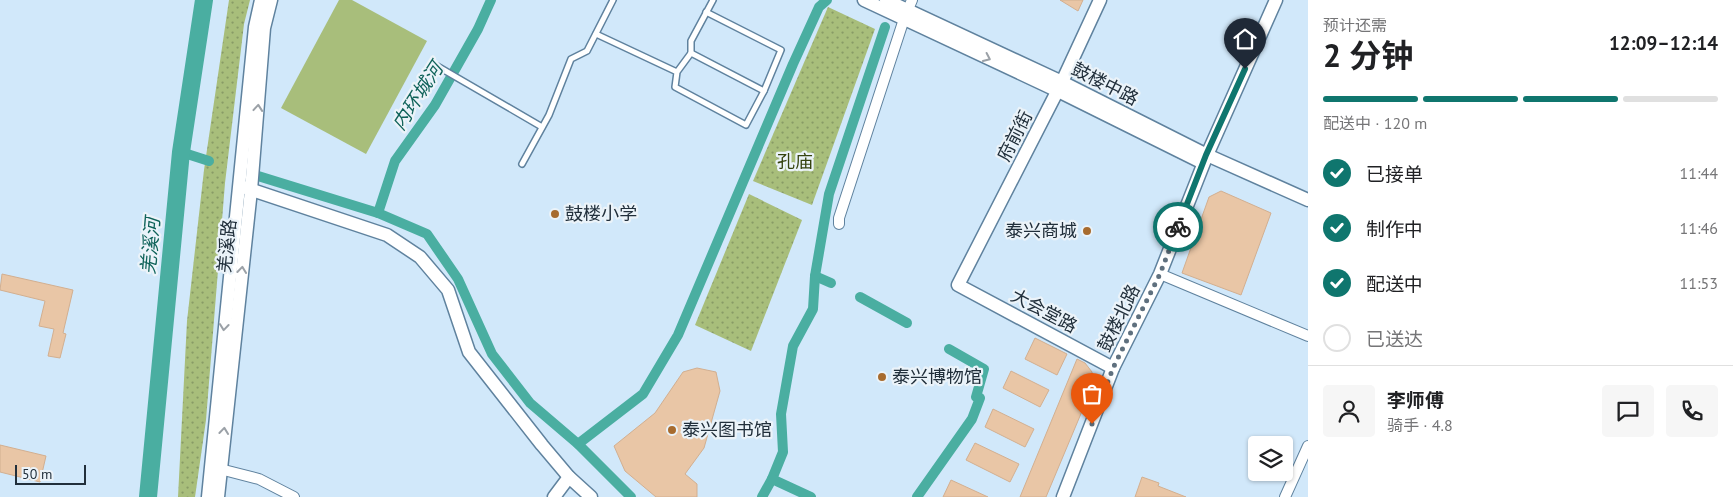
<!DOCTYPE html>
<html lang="zh">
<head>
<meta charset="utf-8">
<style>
  :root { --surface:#fff; --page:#f6f6f6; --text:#202124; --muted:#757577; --line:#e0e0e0; --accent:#0f766e }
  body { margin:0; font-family:"PT Sans","Noto Sans SC",sans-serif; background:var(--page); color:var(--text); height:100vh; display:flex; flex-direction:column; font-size:19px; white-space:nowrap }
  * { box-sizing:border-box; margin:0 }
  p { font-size:16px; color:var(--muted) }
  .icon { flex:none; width:28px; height:28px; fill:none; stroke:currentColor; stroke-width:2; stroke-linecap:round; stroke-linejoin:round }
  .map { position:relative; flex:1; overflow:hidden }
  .side { display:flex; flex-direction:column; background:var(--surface); width:425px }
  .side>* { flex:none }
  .controls { position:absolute; left:1248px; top:436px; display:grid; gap:10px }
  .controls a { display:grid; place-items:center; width:45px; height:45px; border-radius:5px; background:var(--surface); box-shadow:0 1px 4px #0004; font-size:25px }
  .scale { position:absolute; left:15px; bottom:12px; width:71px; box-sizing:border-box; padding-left:5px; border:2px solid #212f3b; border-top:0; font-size:14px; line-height:18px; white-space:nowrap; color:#212f3b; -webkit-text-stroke:4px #ebf3f9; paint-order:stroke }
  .pin { position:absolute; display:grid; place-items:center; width:42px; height:42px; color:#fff; margin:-51px -21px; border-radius:50% 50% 50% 0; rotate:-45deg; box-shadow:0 0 5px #0007 }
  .pin .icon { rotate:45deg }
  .courier { position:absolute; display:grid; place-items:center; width:50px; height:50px; margin:-25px; border:4px solid #0f766e; border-radius:50%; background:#fff; color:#222; box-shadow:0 1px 6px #0007 }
  .summary em { font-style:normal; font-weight:700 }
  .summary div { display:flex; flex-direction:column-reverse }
  .summary { display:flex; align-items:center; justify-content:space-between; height:85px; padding:0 15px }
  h1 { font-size:32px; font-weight:700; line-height:38px }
  .bar { display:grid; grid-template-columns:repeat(4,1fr); gap:8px 5px; align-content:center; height:60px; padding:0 15px }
  .bar i { height:6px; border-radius:4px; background:var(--line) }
  .bar .active { background:var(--accent) }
  .bar p { grid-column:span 4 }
  .line { display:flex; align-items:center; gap:12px; padding:0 15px; border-top:1px solid var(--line) }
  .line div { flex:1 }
  .round { display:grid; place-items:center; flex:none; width:52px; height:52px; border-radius:5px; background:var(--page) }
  ol { padding:0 15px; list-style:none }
  li { display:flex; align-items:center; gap:15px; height:55px }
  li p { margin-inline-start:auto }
  li .icon { padding:5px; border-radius:50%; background:var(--accent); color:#fff; stroke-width:4 }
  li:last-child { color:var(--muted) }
  li i { width:28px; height:28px; border:2px solid var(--line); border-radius:50% }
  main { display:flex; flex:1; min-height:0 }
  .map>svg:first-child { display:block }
  .park { fill:url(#park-dots) }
  .pitch { fill:#a8be7b }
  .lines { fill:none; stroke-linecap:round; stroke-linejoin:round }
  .canal { stroke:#4aaea1; stroke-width:10 }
  .river { stroke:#4aaea1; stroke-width:18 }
  .building { fill:#e9c6a6; stroke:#d2af90 }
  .service-casing { stroke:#5f829e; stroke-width:8 }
  .minor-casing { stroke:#5f829e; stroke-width:12 }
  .tertiary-casing { stroke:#5f829e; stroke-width:15 }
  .service { stroke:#fff; stroke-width:5 }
  .minor { stroke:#fff; stroke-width:10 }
  .tertiary { stroke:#fff; stroke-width:12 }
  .oneway { stroke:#9ba1a7 }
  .done { stroke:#5f707e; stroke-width:5; stroke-dasharray:0 9 }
  .route { stroke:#0f766e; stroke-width:6 }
  .poi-dot { fill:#a76b2e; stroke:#ebf3f9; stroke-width:2 }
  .labels { text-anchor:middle; stroke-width:4.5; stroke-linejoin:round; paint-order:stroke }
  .street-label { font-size:18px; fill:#212f3b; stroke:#ebf3f9 }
  .park-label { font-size:18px; fill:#35430f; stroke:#ebf3f9 }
  .poi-label { font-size:18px; fill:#212f3b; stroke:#ebf3f9; text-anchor:start }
  .water-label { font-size:19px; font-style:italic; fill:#10635a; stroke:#ebf3f9 }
</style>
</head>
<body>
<main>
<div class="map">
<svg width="1308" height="497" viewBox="0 0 1308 497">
  <defs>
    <pattern id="park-dots" width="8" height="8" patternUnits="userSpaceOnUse" patternTransform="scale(1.25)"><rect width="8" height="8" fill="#a8be7b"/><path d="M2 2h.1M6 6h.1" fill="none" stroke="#889b66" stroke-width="1.8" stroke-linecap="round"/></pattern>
  </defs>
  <rect width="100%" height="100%" fill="#d1e8fa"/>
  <g class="park">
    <polygon points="229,0 250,0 244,24 225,183 206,420 195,497 178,497 187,321 204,170"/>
    <polygon points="828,7 875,29 812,205 753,181"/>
    <polygon points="749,194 802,220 751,351 695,325"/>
  </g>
  <polygon class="pitch" points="339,0 352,0 427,41 366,154 281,108"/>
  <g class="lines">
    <g class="canal">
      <polyline points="181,152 209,161"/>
      <polyline points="255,175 378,213 427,234 458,279 492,354 530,403 578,444 631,497"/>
      <polyline points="378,213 395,161 435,105 478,29 491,0"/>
      <polyline points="815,276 831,283"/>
      <polyline points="860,297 907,323"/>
      <polyline points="578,444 643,394 678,335 793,64 819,7 827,0"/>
      <polyline points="772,479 783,452 781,414 793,346 813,309 815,276 829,194 885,27"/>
      <polyline points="762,497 772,479 811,497"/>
      <polyline points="917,497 972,419 980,398 976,397 984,369 949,349"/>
    </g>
    <polyline class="river" points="148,497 181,152 204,0"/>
  </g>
  <g class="building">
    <polygon points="1060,0 1083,0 1078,11"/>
    <polygon points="1221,191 1271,213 1241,295 1182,273 1209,197"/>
    <polygon points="2,274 73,290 63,333 66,334 60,358 48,356 54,329 39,326 45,301 0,290"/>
    <polygon points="1035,338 1067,354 1057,375 1025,359"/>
    <polygon points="1077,359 1085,363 1092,372 1093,385 1046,497 1020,497"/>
    <polygon points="697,368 716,372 720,391 704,448 685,474 697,484 697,497 656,497 625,471 614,446 655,413 683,372"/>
    <polygon points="1011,371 1049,390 1040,407 1003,388"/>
    <polygon points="993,409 1034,429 1025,447 985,427"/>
    <polygon points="975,443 1019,464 1010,482 966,460"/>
    <polygon points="0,445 46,456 40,482 0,472"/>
    <polygon points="1142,477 1159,483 1158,486 1186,497 1135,497"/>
    <polygon points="951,480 988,497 943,497"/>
  </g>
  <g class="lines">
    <defs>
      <g id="service">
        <polyline points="706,12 781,50 764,91"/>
        <polyline points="596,34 677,72 675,87 746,125 764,91 691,53 677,72"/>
        <polyline points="691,53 691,41 713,0"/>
        <polyline points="437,66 542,127"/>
        <polyline points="522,164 549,115 571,59 587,51 613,0"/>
      </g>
      <g id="minor">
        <polyline points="839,224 839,218 904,19 912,0"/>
        <polyline points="1160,274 1308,336"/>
        <polyline points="216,468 259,479 294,497"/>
        <polyline points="1285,497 1308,446"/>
      </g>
      <g id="tertiary">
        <polyline points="864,0 1058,91 1203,163"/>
        <polyline points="886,0 1062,82 1207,155 1308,200"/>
        <polyline points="1100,0 1062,82 958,285 1113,368"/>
        <polyline points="243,187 387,235 420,257 448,290 469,352 542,445 569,477 591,497"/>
        <polyline points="208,497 255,27 261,0"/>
        <polyline points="218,497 251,190 264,28 271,0"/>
        <polyline points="554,497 569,477"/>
        <polyline points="1063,497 1113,368 1160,274 1207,155 1276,0"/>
      </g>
    </defs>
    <use href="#service" class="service-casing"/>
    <use href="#minor" class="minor-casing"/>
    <use href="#tertiary" class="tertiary-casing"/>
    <use href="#service" class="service"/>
    <use href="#minor" class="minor"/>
    <use href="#tertiary" class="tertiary"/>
  </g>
  <defs><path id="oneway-chevron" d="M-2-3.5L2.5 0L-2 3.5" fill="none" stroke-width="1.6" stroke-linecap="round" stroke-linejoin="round" transform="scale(1.25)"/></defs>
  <g class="oneway">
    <use href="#oneway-chevron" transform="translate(987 58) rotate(25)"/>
    <use href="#oneway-chevron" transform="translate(258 108) rotate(-85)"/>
    <use href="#oneway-chevron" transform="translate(242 270) rotate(-84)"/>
    <use href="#oneway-chevron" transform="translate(224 327) rotate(96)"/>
    <use href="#oneway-chevron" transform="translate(224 431) rotate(-84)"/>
  </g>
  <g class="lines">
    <polyline class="done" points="1092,424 1113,368 1160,274 1178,227"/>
    <polyline class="route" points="1178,227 1206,155 1245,69"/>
  </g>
  <g class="poi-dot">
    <circle cx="555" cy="214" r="5"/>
    <circle cx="1087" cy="231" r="5"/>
    <circle cx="882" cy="377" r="5"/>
    <circle cx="672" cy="430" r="5"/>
  </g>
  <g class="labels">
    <g class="street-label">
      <text transform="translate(1105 84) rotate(27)" y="6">鼓楼中路</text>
      <text transform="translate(1015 136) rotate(-63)" y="6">府前街</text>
      <text transform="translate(227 246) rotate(-84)" y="6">羌溪路</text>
      <text transform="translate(1044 311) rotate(28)" y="6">大会堂路</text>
      <text transform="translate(1119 318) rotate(-64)" y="6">鼓楼北路</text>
    </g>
    <g class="park-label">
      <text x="795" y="168">孔庙</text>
    </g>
    <g class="poi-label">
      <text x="565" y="220">鼓楼小学</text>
      <text x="1077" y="237" text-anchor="end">泰兴商城</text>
      <text x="892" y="383">泰兴博物馆</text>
      <text x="682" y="436">泰兴图书馆</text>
    </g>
    <g class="water-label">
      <text transform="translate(417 96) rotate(-57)" y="7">内环城河</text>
      <text transform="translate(150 246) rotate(-85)" y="7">羌溪河</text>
    </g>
  </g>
</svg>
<div class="controls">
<a><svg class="icon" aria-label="layers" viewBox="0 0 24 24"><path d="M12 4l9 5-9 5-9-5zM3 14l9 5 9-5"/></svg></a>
</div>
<div class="scale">50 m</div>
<div class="pin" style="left:1092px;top:424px;background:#ea580c"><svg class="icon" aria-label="bag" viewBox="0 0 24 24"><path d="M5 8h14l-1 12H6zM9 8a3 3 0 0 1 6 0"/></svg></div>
<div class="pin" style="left:1245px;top:69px;background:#1f2937"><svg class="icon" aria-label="home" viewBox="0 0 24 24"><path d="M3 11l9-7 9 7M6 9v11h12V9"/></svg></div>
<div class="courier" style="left:1178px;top:227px"><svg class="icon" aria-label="bike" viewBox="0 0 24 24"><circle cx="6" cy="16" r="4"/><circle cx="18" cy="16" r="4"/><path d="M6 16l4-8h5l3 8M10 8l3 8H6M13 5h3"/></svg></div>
</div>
<section class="side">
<div class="summary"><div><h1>2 分钟</h1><p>预计还需</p></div><em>12:09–12:14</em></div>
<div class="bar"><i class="active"></i><i class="active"></i><i class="active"></i><i></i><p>配送中 · 120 m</p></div>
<ol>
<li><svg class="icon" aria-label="check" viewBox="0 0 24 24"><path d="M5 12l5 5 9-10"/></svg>已接单<p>11:44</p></li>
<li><svg class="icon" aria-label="check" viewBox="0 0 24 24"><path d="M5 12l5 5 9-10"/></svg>制作中<p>11:46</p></li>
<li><svg class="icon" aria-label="check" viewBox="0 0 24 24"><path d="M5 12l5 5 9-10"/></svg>配送中<p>11:53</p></li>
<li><i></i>已送达</li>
</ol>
<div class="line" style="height:90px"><a class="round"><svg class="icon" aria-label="person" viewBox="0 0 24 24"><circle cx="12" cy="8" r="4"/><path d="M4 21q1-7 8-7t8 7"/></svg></a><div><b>李师傅</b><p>骑手 · 4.8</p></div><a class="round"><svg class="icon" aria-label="chat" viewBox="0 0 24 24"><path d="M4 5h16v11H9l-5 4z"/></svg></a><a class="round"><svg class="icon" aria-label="phone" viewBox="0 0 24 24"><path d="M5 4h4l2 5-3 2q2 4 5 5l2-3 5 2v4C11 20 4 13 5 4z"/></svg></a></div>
</section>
</main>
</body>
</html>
